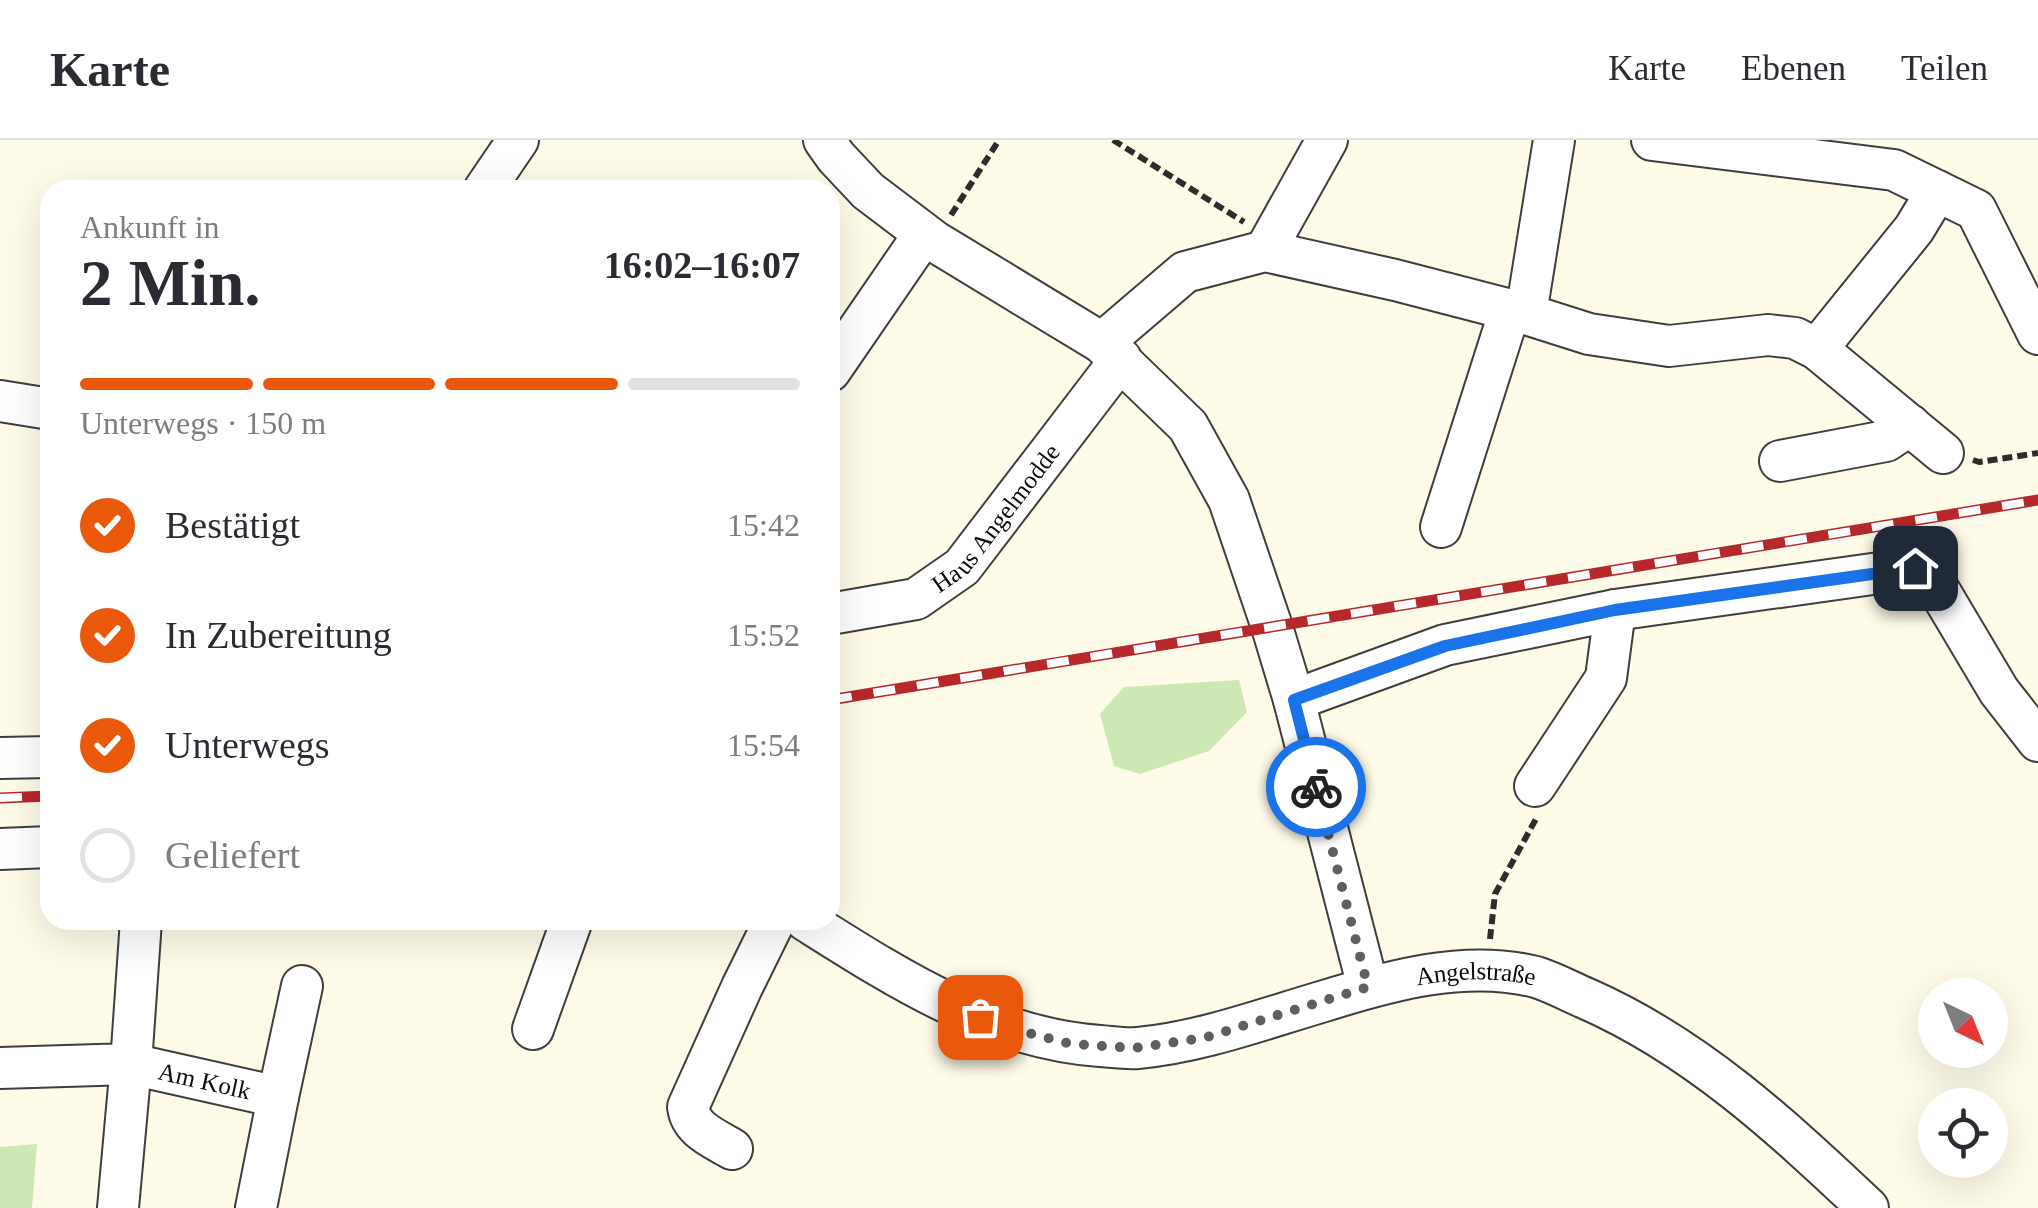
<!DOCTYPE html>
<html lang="de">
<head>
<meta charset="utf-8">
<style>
  :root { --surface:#fff; --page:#f7f7f7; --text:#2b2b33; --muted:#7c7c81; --line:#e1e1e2; --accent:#ea580c }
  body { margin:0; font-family:Georgia,serif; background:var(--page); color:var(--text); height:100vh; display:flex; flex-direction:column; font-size:38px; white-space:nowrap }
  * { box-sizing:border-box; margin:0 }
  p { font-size:32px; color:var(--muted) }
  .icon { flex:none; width:55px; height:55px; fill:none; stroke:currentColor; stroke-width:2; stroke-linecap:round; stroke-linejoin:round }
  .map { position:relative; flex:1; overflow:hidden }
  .details { position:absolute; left:40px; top:40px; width:800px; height:750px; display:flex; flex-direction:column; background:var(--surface); border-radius:30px; box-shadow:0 10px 40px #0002 }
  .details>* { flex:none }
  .needle { width:65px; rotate:137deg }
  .fabs { position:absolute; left:1918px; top:838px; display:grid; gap:20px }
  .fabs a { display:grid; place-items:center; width:90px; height:90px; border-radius:50%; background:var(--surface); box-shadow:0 10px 40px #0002; font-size:50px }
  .pin { position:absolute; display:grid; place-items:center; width:85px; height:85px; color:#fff; margin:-42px; border-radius:20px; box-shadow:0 5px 15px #0006 }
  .courier { position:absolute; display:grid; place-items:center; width:100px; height:100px; margin:-50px; border:8px solid #1a73e8; border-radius:50%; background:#fff; color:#222; box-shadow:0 2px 12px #0007 }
  .overview em { font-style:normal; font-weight:700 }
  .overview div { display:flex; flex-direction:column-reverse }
  .overview { display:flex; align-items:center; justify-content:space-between; height:170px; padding:0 40px }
  h1 { font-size:65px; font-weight:700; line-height:75px }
  .bar { display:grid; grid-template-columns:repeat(4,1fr); gap:15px 10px; align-content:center; height:120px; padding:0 40px }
  .bar i { height:12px; border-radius:8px; background:var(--line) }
  .bar .on { background:var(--accent) }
  .bar p { grid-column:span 4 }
  ol { padding:0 40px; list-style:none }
  li { display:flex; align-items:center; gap:30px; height:110px }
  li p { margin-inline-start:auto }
  li .icon { padding:10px; border-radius:50%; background:var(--accent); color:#fff; stroke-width:4 }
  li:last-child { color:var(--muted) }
  li i { width:55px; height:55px; border:5px solid var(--line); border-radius:50% }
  header { display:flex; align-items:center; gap:60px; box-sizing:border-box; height:140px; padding:0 50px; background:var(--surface); border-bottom:2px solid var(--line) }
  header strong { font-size:48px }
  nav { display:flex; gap:55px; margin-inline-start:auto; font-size:35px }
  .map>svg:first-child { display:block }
  .green { fill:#cde7b5 }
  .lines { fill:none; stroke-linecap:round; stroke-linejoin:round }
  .minor-casing { stroke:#3e3e3e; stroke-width:44 }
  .path { stroke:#2d2d2d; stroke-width:6; stroke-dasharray:10 5; stroke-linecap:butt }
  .minor { stroke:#fff; stroke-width:40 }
  .rail-casing { stroke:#b62829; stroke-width:11 }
  .rail { stroke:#fff; stroke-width:8; stroke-dasharray:22; stroke-linecap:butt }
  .done { stroke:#605f59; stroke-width:10; stroke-dasharray:0 18 }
  .route { stroke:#1a73e8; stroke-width:12 }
  .labels { text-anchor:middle; stroke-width:10; stroke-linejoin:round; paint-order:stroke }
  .street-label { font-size:25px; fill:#0b0b0b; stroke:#fff }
</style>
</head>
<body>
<header>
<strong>Karte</strong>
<nav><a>Karte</a><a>Ebenen</a><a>Teilen</a></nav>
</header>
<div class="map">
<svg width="2038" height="1068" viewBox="0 0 2038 1068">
  <rect width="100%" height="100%" fill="#fefbe9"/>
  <g class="green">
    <polygon points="1239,540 1247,572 1209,611 1140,634 1114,626 1100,574 1124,547"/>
    <polygon points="37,1004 32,1068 0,1068 0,1007"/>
  </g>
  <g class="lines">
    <defs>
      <g id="minor">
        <polyline points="824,0 836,17 868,51 934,101 1102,203 1188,286 1229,360 1272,487 1294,560"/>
        <polyline points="1652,0 1894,30 1976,70 2038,194"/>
        <polyline points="484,50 518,0"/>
        <polyline points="1265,111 1327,0"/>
        <polyline points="1526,174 1554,0"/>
        <polyline points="1102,203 1185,132 1265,111 1395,140 1526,174 1589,194 1669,206 1768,195 1795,198 1817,209 1943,313"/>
        <polyline points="1817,209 1914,89 1937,51"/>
        <polyline points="830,231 924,94"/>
        <polyline points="0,261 50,269"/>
        <polyline points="1780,321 1886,301 1910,285"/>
        <polyline points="1441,387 1510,170"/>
        <path id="s1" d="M830,474l86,-15 46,-32 159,-208"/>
        <polyline points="0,618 50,617"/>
        <polyline points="1535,646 1606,538 1615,470"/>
        <polyline points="0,709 50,707"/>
        <path id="s2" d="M805,780c92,58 184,118 295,126 13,1 26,3 38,2 63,-6 122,-28 183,-46 67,-21 144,-43 215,-25 16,5 33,14 49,21 110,48 197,129 283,210"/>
        <polyline points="1368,847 1294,560 1445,505 1615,470 1915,428 1933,440 1999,551 2038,601"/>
        <polyline points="533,889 572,780"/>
        <polyline points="0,928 131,924 141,780"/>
        <polyline points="278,957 302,846"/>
        <path d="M732,1009c-18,-11 -41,-19 -44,-42l54,-120 33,-67"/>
        <path id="s3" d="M118,1068l13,-144 147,33 -22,111"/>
      </g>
    </defs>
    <use href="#minor" class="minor-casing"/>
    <g class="path">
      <polyline points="1113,0 1244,82"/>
      <polyline points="951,75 999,0"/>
      <polyline points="1973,320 1979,322 2038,313"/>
      <polyline points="1490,799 1495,754 1537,677"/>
    </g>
    <use href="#minor" class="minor"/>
    <defs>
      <g id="rail">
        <polyline points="830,560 2038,360"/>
        <polyline points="0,658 50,656"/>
      </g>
    </defs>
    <use href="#rail" class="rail-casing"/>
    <use href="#rail" class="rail"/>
  </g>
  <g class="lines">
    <polyline class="done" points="980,877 1009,888 1071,904 1134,908 1204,898 1368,847 1316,647"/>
    <polyline class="route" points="1316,647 1294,560 1445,506 1615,470 1915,428"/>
  </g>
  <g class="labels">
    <g class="street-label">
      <text dy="9" stroke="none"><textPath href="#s1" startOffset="202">Haus Angelmodde</textPath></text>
      <text dy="9" stroke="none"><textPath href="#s2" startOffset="710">Angelstraße</textPath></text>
      <text dy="9" stroke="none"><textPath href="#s3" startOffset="220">Am Kolk</textPath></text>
    </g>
  </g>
</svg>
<div class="fabs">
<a><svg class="needle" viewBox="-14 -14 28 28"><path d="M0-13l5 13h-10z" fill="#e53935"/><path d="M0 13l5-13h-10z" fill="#7c7c81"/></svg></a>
<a><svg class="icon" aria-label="locate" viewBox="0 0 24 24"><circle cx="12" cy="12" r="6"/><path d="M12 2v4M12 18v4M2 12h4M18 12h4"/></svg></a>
</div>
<div class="pin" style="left:980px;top:877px;background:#ea580c"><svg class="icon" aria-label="bag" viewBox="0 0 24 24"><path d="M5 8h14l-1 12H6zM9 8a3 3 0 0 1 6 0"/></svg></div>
<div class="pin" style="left:1915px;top:428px;background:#1f2937"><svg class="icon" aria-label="home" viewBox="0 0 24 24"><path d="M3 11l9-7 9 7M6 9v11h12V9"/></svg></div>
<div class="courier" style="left:1316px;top:647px"><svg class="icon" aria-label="bike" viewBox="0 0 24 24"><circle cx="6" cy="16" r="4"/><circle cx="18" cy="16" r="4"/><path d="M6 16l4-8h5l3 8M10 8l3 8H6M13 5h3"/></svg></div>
<section class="details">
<div class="overview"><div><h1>2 Min.</h1><p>Ankunft in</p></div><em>16:02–16:07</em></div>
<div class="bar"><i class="on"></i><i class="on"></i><i class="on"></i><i></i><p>Unterwegs · 150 m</p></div>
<ol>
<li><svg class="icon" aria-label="check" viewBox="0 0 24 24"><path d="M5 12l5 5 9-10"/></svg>Bestätigt<p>15:42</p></li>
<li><svg class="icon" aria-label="check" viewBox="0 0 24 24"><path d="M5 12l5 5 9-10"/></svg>In Zubereitung<p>15:52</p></li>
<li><svg class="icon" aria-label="check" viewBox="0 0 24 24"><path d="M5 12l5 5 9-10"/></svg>Unterwegs<p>15:54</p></li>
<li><i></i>Geliefert</li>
</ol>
</section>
</div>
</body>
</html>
